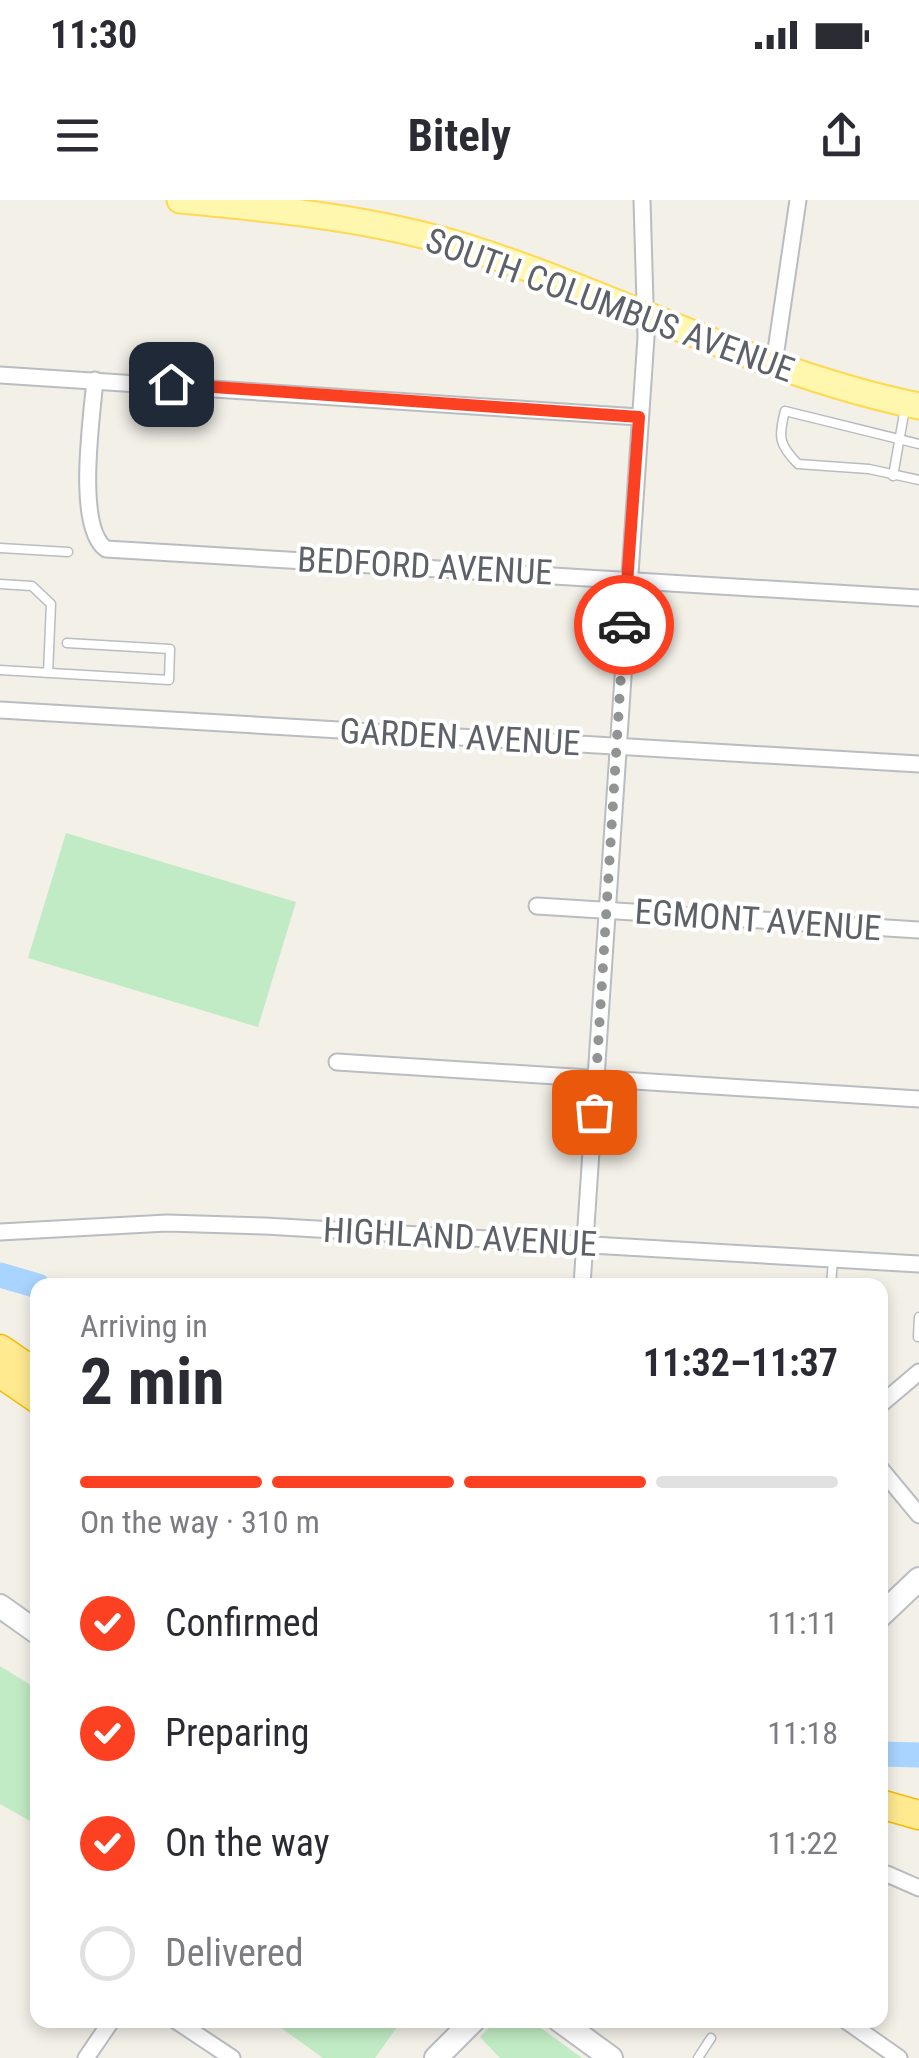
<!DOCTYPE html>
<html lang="en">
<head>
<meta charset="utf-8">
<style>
  :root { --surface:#fff; --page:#f7f7f7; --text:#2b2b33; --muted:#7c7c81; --line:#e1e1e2; --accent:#fc4123 }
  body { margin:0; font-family:"Roboto Condensed",sans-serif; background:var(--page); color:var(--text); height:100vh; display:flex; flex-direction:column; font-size:38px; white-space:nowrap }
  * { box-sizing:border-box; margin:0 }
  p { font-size:32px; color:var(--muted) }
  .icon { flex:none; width:55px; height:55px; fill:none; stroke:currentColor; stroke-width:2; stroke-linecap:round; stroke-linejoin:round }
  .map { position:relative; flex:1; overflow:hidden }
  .sheet { position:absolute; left:30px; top:1078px; width:858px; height:750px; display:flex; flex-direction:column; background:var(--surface); border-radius:20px; box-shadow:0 5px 15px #0003 }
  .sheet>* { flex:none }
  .pin { position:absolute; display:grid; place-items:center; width:85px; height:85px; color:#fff; margin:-42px; border-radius:20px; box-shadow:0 5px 15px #0006 }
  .courier { position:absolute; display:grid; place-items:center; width:100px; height:100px; margin:-50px; border:8px solid #fc4123; border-radius:50%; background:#fff; color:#222; box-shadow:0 2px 12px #0007 }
  .summary em { font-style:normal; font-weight:700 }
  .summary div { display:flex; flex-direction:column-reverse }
  .summary { display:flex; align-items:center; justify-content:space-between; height:170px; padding:0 50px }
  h1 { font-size:65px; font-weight:700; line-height:75px }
  .bar { display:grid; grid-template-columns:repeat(4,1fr); gap:15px 10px; align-content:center; height:120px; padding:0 50px }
  .bar i { height:12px; border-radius:8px; background:var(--line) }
  .bar .current { background:var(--accent) }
  .bar p { grid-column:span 4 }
  ol { padding:0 50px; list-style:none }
  li { display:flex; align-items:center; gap:30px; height:110px }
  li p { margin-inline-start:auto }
  li .icon { padding:10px; border-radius:50%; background:var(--accent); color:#fff; stroke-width:4 }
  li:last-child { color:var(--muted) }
  li i { width:55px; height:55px; border:5px solid var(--line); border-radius:50% }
  .status { display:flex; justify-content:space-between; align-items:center; height:70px; padding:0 50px; background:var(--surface); direction:ltr }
  .status svg { height:28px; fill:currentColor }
  header { display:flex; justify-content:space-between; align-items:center; height:130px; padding:0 50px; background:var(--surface); font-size:45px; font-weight:700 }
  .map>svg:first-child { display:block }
  .green { fill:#c1ebc4 }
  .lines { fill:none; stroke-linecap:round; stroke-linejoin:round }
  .river { stroke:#a9d4ff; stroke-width:25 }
  .lane-casing { stroke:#b9bcc1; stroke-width:11 }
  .street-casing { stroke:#b9bcc1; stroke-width:19 }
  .secondary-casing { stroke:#babdc3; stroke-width:26 }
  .primary-casing { stroke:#ffd952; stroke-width:29 }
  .highway-casing { stroke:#f8ba00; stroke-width:31 }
  .lane { stroke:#fff; stroke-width:8 }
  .street { stroke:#fff; stroke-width:15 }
  .secondary { stroke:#fff; stroke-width:22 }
  .primary { stroke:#fff7ae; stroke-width:25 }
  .highway { stroke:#ffea90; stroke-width:28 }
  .done { stroke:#929494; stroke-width:10; stroke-dasharray:0 18 }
  .route { stroke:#fc4123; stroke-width:12 }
  .labels { text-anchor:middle; stroke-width:8; stroke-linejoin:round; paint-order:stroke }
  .street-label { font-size:35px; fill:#5e6268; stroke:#fff }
</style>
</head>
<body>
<div class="status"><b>11:30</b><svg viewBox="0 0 49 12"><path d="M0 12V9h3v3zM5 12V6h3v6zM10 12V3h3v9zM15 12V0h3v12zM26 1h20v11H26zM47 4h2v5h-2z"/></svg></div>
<header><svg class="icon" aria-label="menu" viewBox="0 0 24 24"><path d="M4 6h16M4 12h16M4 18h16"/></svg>Bitely<svg class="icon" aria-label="share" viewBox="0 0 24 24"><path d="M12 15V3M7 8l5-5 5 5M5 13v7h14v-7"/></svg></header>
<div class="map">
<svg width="919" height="1858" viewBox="0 0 919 1858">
  <rect width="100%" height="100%" fill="#f2f0e7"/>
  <g class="green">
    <polygon points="66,633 296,702 258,827 28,758"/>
    <polygon points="0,1466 37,1489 37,1625 0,1604"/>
    <polygon points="270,1820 402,1820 375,1858 323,1858"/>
    <polygon points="496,1820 530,1820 582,1858 500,1858 480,1837"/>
  </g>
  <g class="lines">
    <g class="river">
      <polyline points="0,1075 38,1086"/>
      <polyline points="880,1554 919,1555"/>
    </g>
    <defs>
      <g id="lane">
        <path d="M919,244l-134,-33c-7,26 -6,34 13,53l71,5 50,11"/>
        <polyline points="893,276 905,208"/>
        <polyline points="0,348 68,352"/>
        <polyline points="0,384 32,386 51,404 48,473"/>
        <polyline points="0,470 169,480 170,449 67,443"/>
        <polyline points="831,1085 833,1060"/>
        <polyline points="918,1137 919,1117"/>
        <polyline points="698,1858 711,1838"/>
      </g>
      <g id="street">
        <polyline points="774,164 798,0"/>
        <polyline points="0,175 639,217"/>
        <path d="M95,180c-3,36 -20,147 11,169l813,49"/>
        <polyline points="0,510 919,564"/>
        <polyline points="537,706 919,730"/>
        <polyline points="337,862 919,899"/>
        <polyline points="0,1032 167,1023 265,1026 919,1064"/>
        <polyline points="582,1085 646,137 642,0"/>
        <polyline points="880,1205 919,1172"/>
        <polyline points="880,1268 919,1315"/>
        <polyline points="880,1680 887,1674 919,1688"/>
        <polyline points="175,1820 232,1858"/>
        <polyline points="845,1820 899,1858"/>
        <polyline points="86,1858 112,1820"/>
      </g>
      <g id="secondary">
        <polyline points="0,1406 38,1433"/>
        <polyline points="880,1416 919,1379"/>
        <polyline points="559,1820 611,1858"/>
        <polyline points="436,1858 474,1820"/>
      </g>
      <path id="primary" d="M180,0c96,9 193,18 286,47 152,48 295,127 453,159"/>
      <g id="highway">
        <polyline points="0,1149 38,1175"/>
        <polyline points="0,1173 38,1199"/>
        <polyline points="880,1604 919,1615"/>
      </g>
    </defs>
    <use href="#lane" class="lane-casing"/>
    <use href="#street" class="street-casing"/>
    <use href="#secondary" class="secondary-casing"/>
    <use href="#primary" class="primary-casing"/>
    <use href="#highway" class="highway-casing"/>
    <use href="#lane" class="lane"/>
    <use href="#street" class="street"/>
    <use href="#secondary" class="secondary"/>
    <use href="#primary" class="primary"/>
    <use href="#highway" class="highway"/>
  </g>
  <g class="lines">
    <polyline class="done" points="594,912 624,425"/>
    <polyline class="route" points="171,184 639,217 624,425"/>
  </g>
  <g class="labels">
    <g class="street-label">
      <text transform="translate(610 105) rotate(20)" y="12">SOUTH COLUMBUS AVENUE</text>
      <text transform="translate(425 366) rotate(3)" y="12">BEDFORD AVENUE</text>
      <text transform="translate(460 537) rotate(3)" y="12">GARDEN AVENUE</text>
      <text transform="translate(758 720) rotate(4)" y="12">EGMONT AVENUE</text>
      <text transform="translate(460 1037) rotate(3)" y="12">HIGHLAND AVENUE</text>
    </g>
  </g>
</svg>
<div class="pin" style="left:594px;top:912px;background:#ea580c"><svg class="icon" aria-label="bag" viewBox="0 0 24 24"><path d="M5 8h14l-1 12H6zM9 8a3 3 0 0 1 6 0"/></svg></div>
<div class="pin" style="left:171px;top:184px;background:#1f2937"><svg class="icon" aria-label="home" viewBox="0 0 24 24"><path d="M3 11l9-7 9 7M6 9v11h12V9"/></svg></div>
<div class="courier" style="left:624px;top:425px"><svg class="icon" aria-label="car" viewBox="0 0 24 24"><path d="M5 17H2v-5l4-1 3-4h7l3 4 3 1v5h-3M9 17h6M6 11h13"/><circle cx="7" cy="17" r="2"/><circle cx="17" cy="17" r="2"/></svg></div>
<section class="sheet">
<div class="summary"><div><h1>2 min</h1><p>Arriving in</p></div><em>11:32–11:37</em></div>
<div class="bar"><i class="current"></i><i class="current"></i><i class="current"></i><i></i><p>On the way · 310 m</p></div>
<ol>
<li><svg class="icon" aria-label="check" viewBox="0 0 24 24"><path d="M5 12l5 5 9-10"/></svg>Confirmed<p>11:11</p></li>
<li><svg class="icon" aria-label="check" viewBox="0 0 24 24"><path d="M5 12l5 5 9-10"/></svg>Preparing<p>11:18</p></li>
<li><svg class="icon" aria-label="check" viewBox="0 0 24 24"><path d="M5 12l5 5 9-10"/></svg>On the way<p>11:22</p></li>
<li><i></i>Delivered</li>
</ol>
</section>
</div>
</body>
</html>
